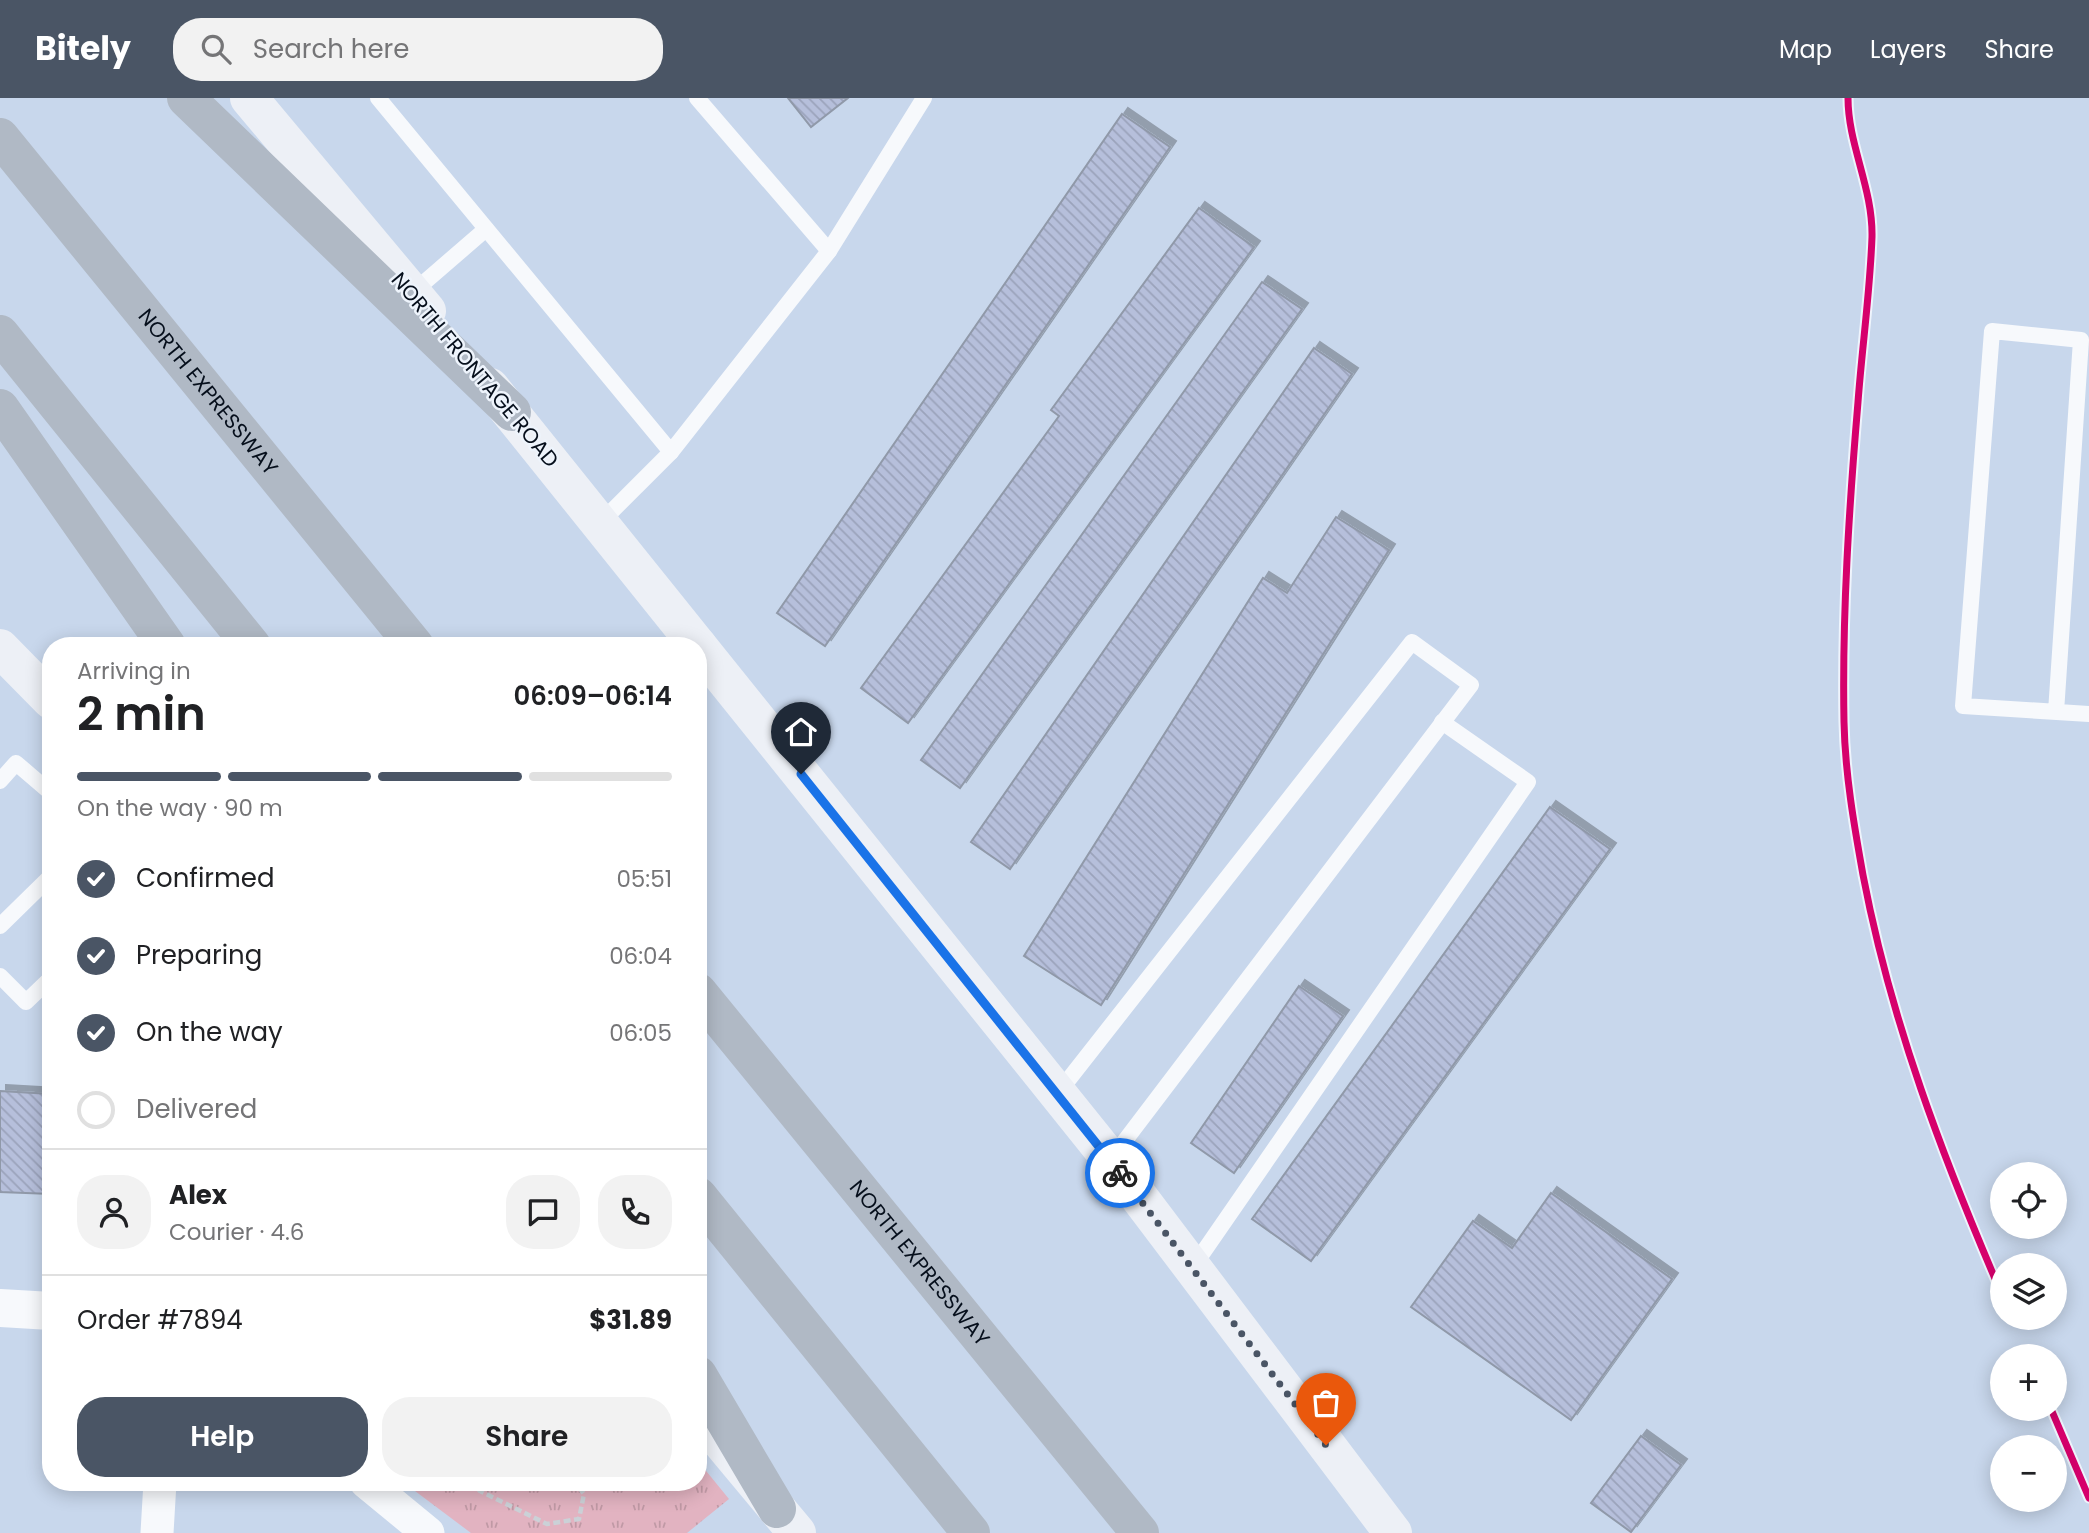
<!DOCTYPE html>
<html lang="en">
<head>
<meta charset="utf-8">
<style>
  :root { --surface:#fff; --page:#f2f2f2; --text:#202124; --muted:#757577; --line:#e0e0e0; --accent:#4a5565 }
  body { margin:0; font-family:Poppins,sans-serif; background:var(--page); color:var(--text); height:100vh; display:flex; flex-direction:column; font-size:26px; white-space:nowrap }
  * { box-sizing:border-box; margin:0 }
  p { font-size:23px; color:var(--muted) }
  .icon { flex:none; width:38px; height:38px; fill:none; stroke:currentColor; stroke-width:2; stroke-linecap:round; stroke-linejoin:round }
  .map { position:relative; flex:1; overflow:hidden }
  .side { position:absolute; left:42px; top:539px; width:665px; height:854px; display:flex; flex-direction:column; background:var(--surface); border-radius:28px; box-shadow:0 4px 18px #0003 }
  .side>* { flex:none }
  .tools { position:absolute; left:1990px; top:1064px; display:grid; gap:14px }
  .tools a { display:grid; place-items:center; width:77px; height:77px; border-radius:50%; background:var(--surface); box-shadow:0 4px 18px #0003; font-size:35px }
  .pin { position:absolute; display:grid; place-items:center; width:60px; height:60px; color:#fff; margin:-72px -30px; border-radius:50% 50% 50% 0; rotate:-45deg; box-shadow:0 0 7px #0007 }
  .pin .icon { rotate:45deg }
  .courier { position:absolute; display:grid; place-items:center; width:70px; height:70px; margin:-35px; border:5px solid #1a73e8; border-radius:50%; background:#fff; color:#222; box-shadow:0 2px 9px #0007 }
  .headline em { font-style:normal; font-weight:600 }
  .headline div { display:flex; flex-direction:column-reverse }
  .headline { display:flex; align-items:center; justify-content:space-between; height:119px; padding:0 35px }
  h1 { font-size:46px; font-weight:600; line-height:52px }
  .bar { display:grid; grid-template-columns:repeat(4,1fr); gap:10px 7px; align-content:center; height:84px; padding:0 35px }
  .bar i { height:9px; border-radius:5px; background:var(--line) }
  .bar .on { background:var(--accent) }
  .bar p { grid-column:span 4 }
  .line { display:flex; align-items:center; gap:18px; padding:0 35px; border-top:2px solid var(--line) }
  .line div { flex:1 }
  .round { display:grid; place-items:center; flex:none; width:74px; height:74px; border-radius:28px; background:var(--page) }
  ol { padding:0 35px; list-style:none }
  li { display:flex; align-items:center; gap:21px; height:77px }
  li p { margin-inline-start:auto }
  li .icon { padding:7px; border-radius:50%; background:var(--accent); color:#fff; stroke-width:4 }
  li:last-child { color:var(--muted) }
  li i { width:38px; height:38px; border:4px solid var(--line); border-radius:50% }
  .button { display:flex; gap:14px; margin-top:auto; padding:14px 35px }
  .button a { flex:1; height:80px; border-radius:28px; background:var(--accent); color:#fff; font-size:28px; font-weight:600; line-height:80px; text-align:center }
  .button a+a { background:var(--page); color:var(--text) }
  header { display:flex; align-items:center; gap:42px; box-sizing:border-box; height:98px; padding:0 35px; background:var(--accent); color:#fff }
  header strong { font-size:33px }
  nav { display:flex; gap:38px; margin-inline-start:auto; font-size:24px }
  .search { width:490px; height:63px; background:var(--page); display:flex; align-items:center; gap:18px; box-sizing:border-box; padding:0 24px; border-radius:28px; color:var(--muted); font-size:26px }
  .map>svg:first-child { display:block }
  .grass { fill:url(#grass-tufts) }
  .building { fill:url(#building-back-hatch); stroke:#9099a9; stroke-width:2; filter:url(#shadow) }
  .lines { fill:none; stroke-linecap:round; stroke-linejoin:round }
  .path { stroke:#cbd1d7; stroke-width:4.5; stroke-dasharray:7 3.5; stroke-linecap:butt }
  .service { stroke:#f7f9fc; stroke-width:16 }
  .minor { stroke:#f7f9fc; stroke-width:33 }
  .tertiary { stroke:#f7f9fc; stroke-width:38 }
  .secondary { stroke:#edf0f6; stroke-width:38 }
  .motorway { stroke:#b0b9c5; stroke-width:38 }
  .cycleway-casing { stroke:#eef4fc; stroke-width:11 }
  .cycleway { stroke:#d6006c; stroke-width:7 }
  .done { stroke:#4a5565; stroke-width:7; stroke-dasharray:0 12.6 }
  .route { stroke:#1a73e8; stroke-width:9 }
  .labels { text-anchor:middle; stroke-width:5; stroke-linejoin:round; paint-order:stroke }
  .street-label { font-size:21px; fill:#060f1c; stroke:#eef4fc }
</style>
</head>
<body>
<header>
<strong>Bitely</strong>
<div class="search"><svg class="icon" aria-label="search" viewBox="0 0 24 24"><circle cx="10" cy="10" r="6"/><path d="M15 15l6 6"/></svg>Search here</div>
<nav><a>Map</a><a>Layers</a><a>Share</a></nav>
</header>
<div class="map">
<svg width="2089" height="1435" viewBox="0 0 2089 1435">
  <defs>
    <pattern id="grass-tufts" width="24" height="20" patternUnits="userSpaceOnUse" patternTransform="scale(1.75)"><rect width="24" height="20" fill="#e2b3c1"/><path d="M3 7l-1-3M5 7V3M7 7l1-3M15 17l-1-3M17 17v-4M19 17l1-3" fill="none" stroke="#c099a5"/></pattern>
    <pattern id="building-back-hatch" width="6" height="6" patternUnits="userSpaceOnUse" patternTransform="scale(1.75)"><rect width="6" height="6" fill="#b6bfdb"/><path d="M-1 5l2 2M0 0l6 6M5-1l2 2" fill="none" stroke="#9ba3bb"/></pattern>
    <filter id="shadow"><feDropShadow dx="6" dy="-6" stdDeviation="0" flood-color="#0004"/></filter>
  </defs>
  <rect width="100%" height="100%" fill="#c8d7ec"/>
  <polygon class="grass" points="698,1363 729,1401 687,1435 471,1435 403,1384 698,1384"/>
  <g class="building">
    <polygon points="788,0 848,0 811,29"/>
    <polygon points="1122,16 1170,49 825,548 777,515"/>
    <polygon points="1199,110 1254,149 908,625 861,590 1059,318 1051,312"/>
    <polygon points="1262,184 1302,211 960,690 921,662"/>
    <polygon points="1314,250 1352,276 1010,771 971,744"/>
    <polygon points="1336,419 1389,452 1101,907 1024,858 1263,480 1287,495"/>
    <polygon points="1550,709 1610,751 1311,1163 1252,1121"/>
    <polygon points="1299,888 1343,918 1234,1075 1191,1045"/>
    <polygon points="0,993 51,996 51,1096 0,1094"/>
    <polygon points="1551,1095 1672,1181 1571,1322 1411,1209 1473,1123 1512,1150"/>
    <polygon points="1641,1338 1681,1367 1631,1434 1591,1405"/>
  </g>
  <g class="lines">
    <polyline class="path" points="470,1384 480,1393 547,1426 579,1421 584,1396 575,1384"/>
    <g class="service">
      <polyline points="378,0 671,354 829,153 697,0"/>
      <polyline points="829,153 924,0"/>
      <polyline points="412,195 486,131"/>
      <polyline points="600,425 671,354"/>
      <polyline points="2056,614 2081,242 1992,233 1963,608 2089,616"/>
      <polyline points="0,683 16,665 51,695"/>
      <polyline points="0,828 51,778"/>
      <polyline points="0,878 26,904 51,880"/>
      <polyline points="1058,995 1412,544 1471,587 1111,1061"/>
      <polyline points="1193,1169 1528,684 1442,624"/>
    </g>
    <g class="minor">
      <polyline points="366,1384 428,1435"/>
      <polyline points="157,1435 160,1384"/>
    </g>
    <polyline class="tertiary" points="0,1210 51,1213"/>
    <g class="secondary">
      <polyline points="249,0 427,213"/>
      <polyline points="490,289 698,548"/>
      <polyline points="698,548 1111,1062 1393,1435"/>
      <polyline points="0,550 51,602"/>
      <polyline points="698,1316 797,1435"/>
    </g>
    <g class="motorway">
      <polyline points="186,0 512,314"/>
      <path id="s1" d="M0,39l415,509"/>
      <polyline points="0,236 252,548"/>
      <polyline points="0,310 167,548"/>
      <path id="s2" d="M698,894l442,541"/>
      <polyline points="698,1098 971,1435"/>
      <polyline points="698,1277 777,1411"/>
    </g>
    <defs>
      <g id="cycleway">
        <path d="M1848,0c0,47 25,90 24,139 -2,55 -10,111 -14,165 -9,107 -16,214 -14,320 1,51 10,103 19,153 28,147 80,283 139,420"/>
        <polyline points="2051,1311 2089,1400"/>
      </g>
    </defs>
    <use href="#cycleway" class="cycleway-casing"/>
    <use href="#cycleway" class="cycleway"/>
  </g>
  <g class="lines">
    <polyline class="done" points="1120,1075 1326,1347"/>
    <polyline class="route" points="801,676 1120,1075"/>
  </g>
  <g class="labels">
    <g class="street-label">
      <text transform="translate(475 272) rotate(50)" y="7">NORTH FRONTAGE ROAD</text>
      <text dy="7" stroke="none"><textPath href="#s1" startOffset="329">NORTH EXPRESSWAY</textPath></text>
      <text dy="7" stroke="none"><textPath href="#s2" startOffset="350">NORTH EXPRESSWAY</textPath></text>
    </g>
  </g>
</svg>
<div class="tools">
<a><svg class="icon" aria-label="locate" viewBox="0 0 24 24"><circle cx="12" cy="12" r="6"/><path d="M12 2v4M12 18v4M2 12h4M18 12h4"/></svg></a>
<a><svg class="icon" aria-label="layers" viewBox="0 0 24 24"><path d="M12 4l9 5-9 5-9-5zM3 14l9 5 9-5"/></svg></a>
<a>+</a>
<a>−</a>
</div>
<div class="pin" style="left:1326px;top:1347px;background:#ea580c"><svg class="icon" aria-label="bag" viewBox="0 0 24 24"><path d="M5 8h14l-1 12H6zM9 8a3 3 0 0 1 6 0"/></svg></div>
<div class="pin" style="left:801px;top:676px;background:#1f2937"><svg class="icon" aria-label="home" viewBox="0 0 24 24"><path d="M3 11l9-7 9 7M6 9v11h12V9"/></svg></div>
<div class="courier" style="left:1120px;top:1075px"><svg class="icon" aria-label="bike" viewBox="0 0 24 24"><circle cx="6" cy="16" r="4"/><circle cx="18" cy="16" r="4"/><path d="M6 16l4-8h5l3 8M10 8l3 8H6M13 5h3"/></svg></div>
<section class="side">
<div class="headline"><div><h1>2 min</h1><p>Arriving in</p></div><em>06:09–06:14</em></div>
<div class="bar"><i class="on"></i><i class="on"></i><i class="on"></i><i></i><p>On the way · 90 m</p></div>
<ol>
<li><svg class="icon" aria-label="check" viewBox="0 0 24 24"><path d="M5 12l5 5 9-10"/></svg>Confirmed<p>05:51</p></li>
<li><svg class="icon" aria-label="check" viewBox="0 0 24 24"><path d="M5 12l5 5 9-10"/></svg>Preparing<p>06:04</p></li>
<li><svg class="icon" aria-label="check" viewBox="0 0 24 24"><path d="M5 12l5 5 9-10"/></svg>On the way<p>06:05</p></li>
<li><i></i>Delivered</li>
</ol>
<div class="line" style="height:126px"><a class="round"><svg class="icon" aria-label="person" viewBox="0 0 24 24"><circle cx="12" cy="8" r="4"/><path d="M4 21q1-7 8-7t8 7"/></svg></a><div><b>Alex</b><p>Courier · 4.6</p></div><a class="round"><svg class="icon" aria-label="chat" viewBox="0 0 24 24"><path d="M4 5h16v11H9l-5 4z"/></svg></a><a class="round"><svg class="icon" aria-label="phone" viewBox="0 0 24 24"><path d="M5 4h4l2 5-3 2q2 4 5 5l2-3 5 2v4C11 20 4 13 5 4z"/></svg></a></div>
<div class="line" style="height:91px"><div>Order #7894</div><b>$31.89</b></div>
<div class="button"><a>Help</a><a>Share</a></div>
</section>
</div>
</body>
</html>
